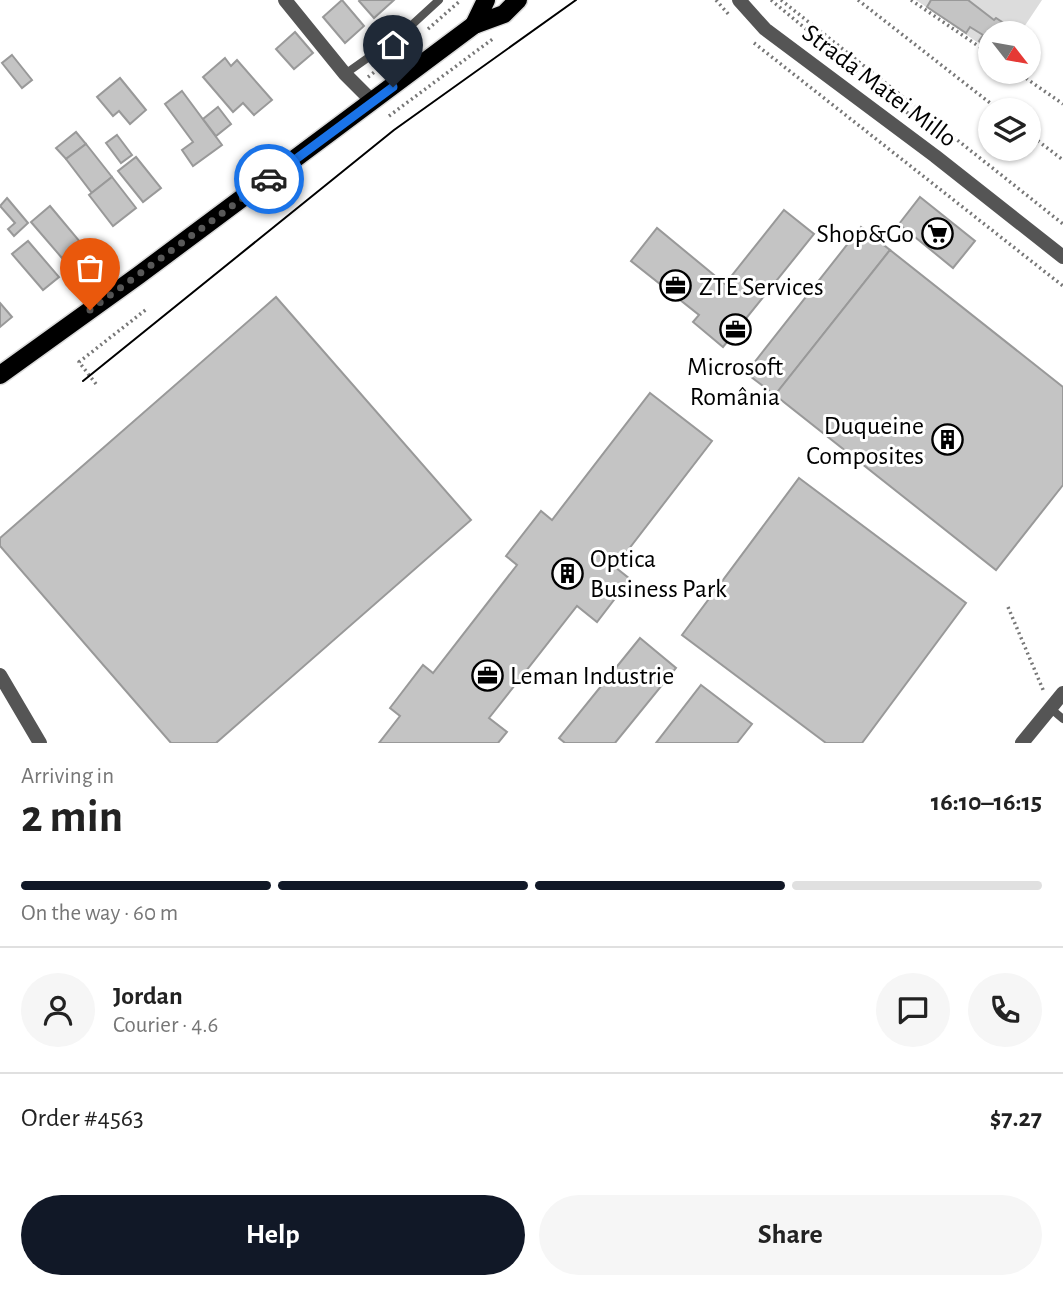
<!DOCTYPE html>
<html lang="en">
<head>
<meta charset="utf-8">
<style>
  :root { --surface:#fff; --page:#f6f6f6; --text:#222; --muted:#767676; --line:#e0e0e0; --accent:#111827 }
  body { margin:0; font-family:"Alegreya Sans",sans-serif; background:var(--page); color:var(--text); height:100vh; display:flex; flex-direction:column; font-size:26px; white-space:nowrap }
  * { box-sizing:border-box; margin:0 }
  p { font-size:23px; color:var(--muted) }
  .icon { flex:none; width:38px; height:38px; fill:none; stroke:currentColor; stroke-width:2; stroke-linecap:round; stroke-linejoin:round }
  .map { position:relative; height:743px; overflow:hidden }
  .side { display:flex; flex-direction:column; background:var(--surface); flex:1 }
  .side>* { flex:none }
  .needle { width:46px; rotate:121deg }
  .fabs { position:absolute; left:978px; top:21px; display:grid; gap:14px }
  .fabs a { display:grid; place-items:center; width:63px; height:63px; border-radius:50%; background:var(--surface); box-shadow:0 2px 5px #0004; font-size:35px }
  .pin { position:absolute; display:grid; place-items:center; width:60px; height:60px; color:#fff; margin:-72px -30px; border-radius:50% 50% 50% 0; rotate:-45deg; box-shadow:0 0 7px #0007 }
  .pin .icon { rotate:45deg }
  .courier { position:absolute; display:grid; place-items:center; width:70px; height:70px; margin:-35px; border:5px solid #1a73e8; border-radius:50%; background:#fff; color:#222; box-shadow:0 2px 9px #0007 }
  .head em { font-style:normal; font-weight:600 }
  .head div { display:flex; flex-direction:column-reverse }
  .head { display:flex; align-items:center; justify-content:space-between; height:119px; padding:0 21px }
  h1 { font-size:46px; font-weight:600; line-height:52px }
  .bar { display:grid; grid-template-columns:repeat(4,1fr); gap:10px 7px; align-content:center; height:84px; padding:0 21px }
  .bar i { height:9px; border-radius:5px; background:var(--line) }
  .bar .current { background:var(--accent) }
  .bar p { grid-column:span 4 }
  .line { display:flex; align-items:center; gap:18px; padding:0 21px; border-top:2px solid var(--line) }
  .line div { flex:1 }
  .round { display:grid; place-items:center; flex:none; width:74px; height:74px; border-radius:37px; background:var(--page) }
  .cta { display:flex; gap:14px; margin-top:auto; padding:14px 21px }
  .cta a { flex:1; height:80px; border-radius:42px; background:var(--accent); color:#fff; font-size:28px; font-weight:600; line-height:80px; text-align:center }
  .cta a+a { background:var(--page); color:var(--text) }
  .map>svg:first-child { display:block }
  .green { fill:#dcdcdc }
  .building { fill:#c4c4c4; stroke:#999; stroke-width:2 }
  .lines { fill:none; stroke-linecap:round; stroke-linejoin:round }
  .primary-casing { stroke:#dbdbdb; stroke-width:21 }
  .path { stroke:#777; stroke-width:3.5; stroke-dasharray:2 3.5; stroke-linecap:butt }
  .lane { stroke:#555; stroke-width:8 }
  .street { stroke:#555; stroke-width:14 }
  .primary { stroke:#000; stroke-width:18 }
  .tram { stroke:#000; stroke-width:2 }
  .done { stroke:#595959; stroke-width:7; stroke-dasharray:0 12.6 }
  .route { stroke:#1a73e8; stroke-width:9 }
  .labels { text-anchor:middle; stroke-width:6; stroke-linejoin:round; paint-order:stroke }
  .street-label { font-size:26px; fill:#000; stroke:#fff }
  .poi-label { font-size:26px; fill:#000; stroke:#fff; text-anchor:start }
</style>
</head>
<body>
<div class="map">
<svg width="1063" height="743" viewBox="0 0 1063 743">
  <rect width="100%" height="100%" fill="#fff"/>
  <polygon class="green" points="916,0 1042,0 1020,33 990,33 990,51"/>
  <g class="building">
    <polygon points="342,0 364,26 345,43 323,17"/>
    <polygon points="360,0 394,0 374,18 359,1"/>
    <polygon points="931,0 968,0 994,20 996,18 1016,31 1014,33 990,33 990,49 979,41 983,35 970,27 966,33 927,7"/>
    <polygon points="295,32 313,53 294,69 276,49"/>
    <polygon points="12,55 32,80 22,88 2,63"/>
    <polygon points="225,58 231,66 237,60 272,100 254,115 243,103 233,112 203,77"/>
    <polygon points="120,78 146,110 130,124 119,111 113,116 97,97"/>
    <polygon points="182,91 222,145 193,166 182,150 193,142 165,104"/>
    <polygon points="218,107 231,124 216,136 203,119"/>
    <polygon points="76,132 86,144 66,159 56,148"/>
    <polygon points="117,135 132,155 121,163 106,143"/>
    <polygon points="86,144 112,177 92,193 66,159"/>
    <polygon points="136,157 161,188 143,202 118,171"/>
    <polygon points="112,177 136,208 113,226 89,195"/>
    <polygon points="920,197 975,241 953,268 899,224"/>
    <polygon points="7,198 28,223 14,236 8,229 15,223 0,206"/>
    <polygon points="50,206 81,243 62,258 31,222"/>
    <polygon points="784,210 814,234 723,347 693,322 699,315 631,261 657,228 725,284"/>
    <polygon points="861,227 890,250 775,395 746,373"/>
    <polygon points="28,241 59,277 43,290 12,254"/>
    <polygon points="890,250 1063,387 1063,485 996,570 775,395"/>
    <polygon points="276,297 471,520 216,743 171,743 0,546 0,538"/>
    <polygon points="0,303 12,317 0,327"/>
    <polygon points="650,393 712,441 615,567 630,579 597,622 577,606 489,718 507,732 498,743 379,743 400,716 390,708 423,665 433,673 517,565 506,556 541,511 552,520"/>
    <polygon points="799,478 966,603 862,743 826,743 682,635"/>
    <polygon points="640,638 676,668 615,743 565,743 559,738"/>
    <polygon points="701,685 752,724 737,743 656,743"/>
  </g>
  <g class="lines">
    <defs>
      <g id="primary">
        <polyline points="474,25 486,0"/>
        <polyline points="0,375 139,275 474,25 504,14 518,0"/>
      </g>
    </defs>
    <use href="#primary" class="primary-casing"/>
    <g class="path">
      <polyline points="716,0 730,16"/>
      <polyline points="771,0 921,124"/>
      <polyline points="781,0 1063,224"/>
      <polyline points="858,0 999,110"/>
      <polyline points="911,0 990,54"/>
      <polyline points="428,29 461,0"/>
      <polyline points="754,43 1063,286"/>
      <polyline points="1017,72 1063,104"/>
      <polyline points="368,77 390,60"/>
      <polyline points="389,116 494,38"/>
      <polyline points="1029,134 1063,160"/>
      <polyline points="96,384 79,362 148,308"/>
      <polyline points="1008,607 1044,692"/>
    </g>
    <g class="lane">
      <polyline points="345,74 403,33 439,0"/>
      <polyline points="1050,708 1063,719"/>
    </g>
    <g class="street">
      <polyline points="285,0 345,74 373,102"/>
      <polyline points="739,0 765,29 935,156 1063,257"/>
      <polyline points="0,675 40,743"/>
      <polyline points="1022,743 1063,693"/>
    </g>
    <use href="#primary" class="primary"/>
    <polyline class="tram" points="83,381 394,130 576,0"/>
  </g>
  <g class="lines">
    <polyline class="done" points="90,310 269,179"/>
    <polyline class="route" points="269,179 393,87"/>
  </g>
  <defs>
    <symbol id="supermarket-ring" viewBox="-11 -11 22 22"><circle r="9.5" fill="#fff" stroke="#000" stroke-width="1.5"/><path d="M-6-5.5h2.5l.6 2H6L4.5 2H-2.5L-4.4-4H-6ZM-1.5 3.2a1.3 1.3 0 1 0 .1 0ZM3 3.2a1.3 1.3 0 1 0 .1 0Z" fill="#000"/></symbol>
    <symbol id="office-ring" viewBox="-11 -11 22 22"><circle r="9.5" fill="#fff" stroke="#000" stroke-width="1.5"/><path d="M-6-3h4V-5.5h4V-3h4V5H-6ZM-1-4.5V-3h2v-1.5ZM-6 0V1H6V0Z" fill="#000"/></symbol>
    <symbol id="building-ring" viewBox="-11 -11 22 22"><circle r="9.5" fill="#fff" stroke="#000" stroke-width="1.5"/><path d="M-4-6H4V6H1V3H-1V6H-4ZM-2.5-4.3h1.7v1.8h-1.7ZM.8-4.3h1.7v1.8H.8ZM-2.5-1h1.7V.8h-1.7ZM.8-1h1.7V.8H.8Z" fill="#000"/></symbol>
  </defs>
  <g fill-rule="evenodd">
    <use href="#supermarket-ring" x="920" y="216" width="35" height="35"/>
    <use href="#office-ring" x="658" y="268" width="35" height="35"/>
    <use href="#office-ring" x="718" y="312" width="35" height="35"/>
    <use href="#building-ring" x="930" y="422" width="35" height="35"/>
    <use href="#building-ring" x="550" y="556" width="35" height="35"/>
    <use href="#office-ring" x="470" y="658" width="35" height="35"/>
  </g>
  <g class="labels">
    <g class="street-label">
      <text transform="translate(880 85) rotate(37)" y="9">Strada Matei Millo</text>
    </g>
    <g class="poi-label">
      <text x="914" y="242" text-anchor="end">Shop&amp;Go</text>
      <text x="699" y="295">ZTE Services</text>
      <text x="735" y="375" text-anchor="middle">Microsoft<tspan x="735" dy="30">România</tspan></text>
      <text x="924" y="434" text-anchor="end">Duqueine<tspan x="924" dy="30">Composites</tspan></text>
      <text x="590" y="567">Optica<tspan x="590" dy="30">Business Park</tspan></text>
      <text x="510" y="684">Leman Industrie</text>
    </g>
  </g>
</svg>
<div class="fabs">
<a><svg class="needle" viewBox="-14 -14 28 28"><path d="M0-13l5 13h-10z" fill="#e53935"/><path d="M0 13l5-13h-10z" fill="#767676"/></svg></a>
<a><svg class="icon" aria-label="layers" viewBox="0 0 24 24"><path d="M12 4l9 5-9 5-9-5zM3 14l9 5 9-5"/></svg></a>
</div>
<div class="pin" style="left:90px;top:310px;background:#ea580c"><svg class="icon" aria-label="bag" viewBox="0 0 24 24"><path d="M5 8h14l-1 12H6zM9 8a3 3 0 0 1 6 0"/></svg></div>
<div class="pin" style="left:393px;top:87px;background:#1f2937"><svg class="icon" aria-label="home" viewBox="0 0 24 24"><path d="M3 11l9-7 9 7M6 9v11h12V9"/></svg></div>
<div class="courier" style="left:269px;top:179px"><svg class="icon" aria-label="car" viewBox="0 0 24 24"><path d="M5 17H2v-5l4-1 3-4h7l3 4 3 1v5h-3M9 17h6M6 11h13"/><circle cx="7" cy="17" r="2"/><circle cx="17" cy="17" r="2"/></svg></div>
</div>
<section class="side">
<div class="head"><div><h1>2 min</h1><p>Arriving in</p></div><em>16:10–16:15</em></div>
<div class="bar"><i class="current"></i><i class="current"></i><i class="current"></i><i></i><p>On the way · 60 m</p></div>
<div class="line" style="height:126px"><a class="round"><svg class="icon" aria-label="person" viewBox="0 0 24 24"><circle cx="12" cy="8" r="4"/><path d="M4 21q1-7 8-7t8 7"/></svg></a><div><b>Jordan</b><p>Courier · 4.6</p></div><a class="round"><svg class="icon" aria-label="chat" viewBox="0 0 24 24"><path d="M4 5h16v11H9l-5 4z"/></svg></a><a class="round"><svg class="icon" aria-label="phone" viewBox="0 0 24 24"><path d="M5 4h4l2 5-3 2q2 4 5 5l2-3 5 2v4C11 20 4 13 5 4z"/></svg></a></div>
<div class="line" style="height:91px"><div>Order #4563</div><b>$7.27</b></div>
<div class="cta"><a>Help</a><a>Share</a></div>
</section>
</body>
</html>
